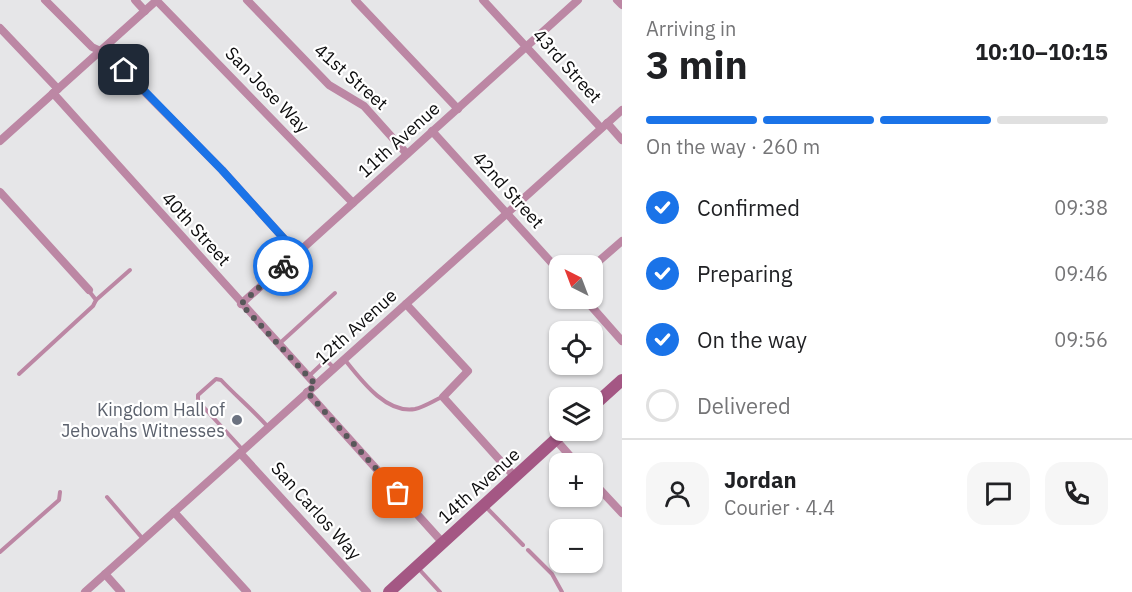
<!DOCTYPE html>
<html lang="en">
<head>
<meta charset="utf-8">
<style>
  :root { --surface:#fff; --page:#f6f6f6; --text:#202124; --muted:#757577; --line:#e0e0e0; --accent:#1a73e8 }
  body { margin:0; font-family:"IBM Plex Sans",sans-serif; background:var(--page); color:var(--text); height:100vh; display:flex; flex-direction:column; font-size:22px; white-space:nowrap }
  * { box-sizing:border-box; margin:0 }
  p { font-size:20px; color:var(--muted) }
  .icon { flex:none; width:33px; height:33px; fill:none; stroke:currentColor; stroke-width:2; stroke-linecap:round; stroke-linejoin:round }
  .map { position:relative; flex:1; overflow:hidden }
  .panel { display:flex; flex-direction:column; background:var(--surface); width:510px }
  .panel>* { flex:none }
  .needle { width:39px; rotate:318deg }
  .controls { position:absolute; left:549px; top:255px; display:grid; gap:12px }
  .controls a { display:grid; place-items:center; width:54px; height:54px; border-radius:12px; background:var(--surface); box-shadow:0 2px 4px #0004; font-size:30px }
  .pin { position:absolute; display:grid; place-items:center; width:51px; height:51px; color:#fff; margin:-26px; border-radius:12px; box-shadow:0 3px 9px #0006 }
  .courier { position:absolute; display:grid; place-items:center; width:60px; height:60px; margin:-30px; border:4px solid #1a73e8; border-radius:50%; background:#fff; color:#222; box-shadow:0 2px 8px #0007 }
  .summary em { font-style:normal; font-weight:700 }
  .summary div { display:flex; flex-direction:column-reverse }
  .summary { display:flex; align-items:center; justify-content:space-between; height:102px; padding:0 24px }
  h1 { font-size:39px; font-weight:700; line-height:45px }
  .bar { display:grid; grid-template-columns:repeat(4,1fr); gap:9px 6px; align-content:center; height:72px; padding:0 24px }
  .bar i { height:8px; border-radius:4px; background:var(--line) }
  .bar .current { background:var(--accent) }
  .bar p { grid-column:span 4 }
  .line { display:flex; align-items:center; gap:15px; padding:0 24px; border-top:2px solid var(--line) }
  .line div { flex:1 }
  .round { display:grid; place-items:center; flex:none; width:63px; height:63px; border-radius:18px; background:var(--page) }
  ol { padding:0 24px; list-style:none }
  li { display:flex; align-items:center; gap:18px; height:66px }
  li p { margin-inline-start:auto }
  li .icon { padding:6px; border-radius:50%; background:var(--accent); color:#fff; stroke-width:4 }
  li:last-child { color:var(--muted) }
  li i { width:33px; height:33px; border:3px solid var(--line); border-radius:50% }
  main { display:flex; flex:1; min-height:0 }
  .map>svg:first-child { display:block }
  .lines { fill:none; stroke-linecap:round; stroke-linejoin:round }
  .lane { stroke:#bc87a4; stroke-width:4 }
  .street { stroke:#bc87a4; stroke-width:8 }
  .secondary { stroke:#a45784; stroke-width:12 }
  .done { stroke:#58585a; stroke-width:6; stroke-dasharray:0 10.8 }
  .route { stroke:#1a73e8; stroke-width:8 }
  .worship-dot { fill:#6b7280; stroke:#fff; stroke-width:2 }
  .labels { text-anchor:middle; stroke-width:4.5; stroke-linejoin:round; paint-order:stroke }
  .street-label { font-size:18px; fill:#0c0c0d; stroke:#fff }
  .worship-label { font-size:18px; fill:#5b616d; stroke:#fff; text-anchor:end }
</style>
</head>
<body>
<main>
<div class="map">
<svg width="622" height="592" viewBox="0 0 622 592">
  <rect width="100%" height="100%" fill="#e6e6e8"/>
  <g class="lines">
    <g class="lane">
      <polyline points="96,300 130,270"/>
      <polyline points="279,344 335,293"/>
      <path d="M345,360c16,20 41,54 70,49 9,-2 18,-8 27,-12"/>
      <polyline points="19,374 93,306 96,300 89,291"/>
      <polyline points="309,376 326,360 334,368"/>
      <path d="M242,449l-44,-48v-6l18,-16 5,1c15,16 32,30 47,47"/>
      <polyline points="107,497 143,539"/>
      <polyline points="486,507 523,545"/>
      <polyline points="528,550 552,574 562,592"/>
      <polyline points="0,552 59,500 60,492"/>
      <polyline points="418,568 440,592"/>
    </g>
    <g class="street">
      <polyline points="45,0 92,47 107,54 222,170 297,253"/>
      <polyline points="135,0 145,11"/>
      <polyline points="247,0 329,85 364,106 407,154"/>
      <polyline points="355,0 458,109"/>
      <polyline points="483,0 601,128"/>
      <polyline points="617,0 622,5"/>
      <polyline points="157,1 353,203"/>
      <polyline points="0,28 58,89"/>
      <polyline points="53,93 316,385"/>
      <polyline points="607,123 622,140"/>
      <polyline points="432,131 560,272"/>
      <polyline points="0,141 157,0"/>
      <polyline points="0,192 89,290"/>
      <polyline points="592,267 622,241"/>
      <polyline points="584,298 622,341"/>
      <polyline points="241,304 578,0"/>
      <polyline points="406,304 468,371 443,397 515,477"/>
      <polyline points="307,392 443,543"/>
      <polyline points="556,440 577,464"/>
      <polyline points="240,453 367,592"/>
      <polyline points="592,481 622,513"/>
      <polyline points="174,512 247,592"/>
      <polyline points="105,574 121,592"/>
      <polyline points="85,592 622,110"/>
    </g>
    <g class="secondary">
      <polyline points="592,407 622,380"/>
      <polyline points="389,592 566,430"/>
    </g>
  </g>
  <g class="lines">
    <polyline class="done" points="283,266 241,304 316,385 307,392 398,493"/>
    <polyline class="route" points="124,70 222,170 297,253 283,266"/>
  </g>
  <circle class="worship-dot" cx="237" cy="420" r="6"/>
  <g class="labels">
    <g class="street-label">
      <text transform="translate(567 66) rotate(48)" y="6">43rd Street</text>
      <text transform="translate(351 77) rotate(41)" y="6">41st Street</text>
      <text transform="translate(267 90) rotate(46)" y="6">San Jose Way</text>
      <text transform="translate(399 140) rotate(-42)" y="6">11th Avenue</text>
      <text transform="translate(508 190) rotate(48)" y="6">42nd Street</text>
      <text transform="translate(196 229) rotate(48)" y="6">40th Street</text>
      <text transform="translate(356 327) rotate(-42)" y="6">12th Avenue</text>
      <text transform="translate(479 486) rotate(-42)" y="6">14th Avenue</text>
      <text transform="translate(316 511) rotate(48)" y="6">San Carlos Way</text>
    </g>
    <g class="worship-label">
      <text x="225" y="416">Kingdom Hall of<tspan x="225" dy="21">Jehovahs Witnesses</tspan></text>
    </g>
  </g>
</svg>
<div class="controls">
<a><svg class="needle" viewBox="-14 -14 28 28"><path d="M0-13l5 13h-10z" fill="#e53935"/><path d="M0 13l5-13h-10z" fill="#757577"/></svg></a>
<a><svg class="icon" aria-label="locate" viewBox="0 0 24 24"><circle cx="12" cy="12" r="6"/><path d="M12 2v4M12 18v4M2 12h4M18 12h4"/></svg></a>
<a><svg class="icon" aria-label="layers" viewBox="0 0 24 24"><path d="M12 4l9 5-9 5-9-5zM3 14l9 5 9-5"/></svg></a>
<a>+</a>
<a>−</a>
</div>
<div class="pin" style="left:398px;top:493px;background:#ea580c"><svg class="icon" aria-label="bag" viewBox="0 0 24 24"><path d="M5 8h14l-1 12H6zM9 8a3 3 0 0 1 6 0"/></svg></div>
<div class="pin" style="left:124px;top:70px;background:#1f2937"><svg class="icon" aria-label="home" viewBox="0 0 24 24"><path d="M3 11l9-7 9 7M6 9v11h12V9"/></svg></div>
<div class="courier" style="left:283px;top:266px"><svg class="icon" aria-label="bike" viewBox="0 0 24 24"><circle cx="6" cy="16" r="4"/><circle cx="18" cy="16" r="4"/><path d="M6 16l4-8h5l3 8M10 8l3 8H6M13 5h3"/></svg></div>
</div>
<section class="panel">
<div class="summary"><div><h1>3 min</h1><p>Arriving in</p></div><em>10:10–10:15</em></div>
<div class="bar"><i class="current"></i><i class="current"></i><i class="current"></i><i></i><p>On the way · 260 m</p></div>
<ol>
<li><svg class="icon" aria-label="check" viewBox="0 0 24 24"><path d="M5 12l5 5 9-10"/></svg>Confirmed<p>09:38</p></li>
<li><svg class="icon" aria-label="check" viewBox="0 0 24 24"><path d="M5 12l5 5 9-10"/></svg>Preparing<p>09:46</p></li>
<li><svg class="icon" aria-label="check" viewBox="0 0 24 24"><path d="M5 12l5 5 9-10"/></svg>On the way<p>09:56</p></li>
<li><i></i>Delivered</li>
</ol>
<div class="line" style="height:108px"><a class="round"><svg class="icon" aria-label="person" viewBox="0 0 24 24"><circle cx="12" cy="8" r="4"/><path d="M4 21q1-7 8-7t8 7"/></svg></a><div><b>Jordan</b><p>Courier · 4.4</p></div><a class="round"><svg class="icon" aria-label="chat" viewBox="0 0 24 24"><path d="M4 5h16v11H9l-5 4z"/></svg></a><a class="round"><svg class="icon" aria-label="phone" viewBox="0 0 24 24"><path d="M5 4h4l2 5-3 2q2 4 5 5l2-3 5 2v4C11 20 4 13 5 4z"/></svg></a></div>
</section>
</main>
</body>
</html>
